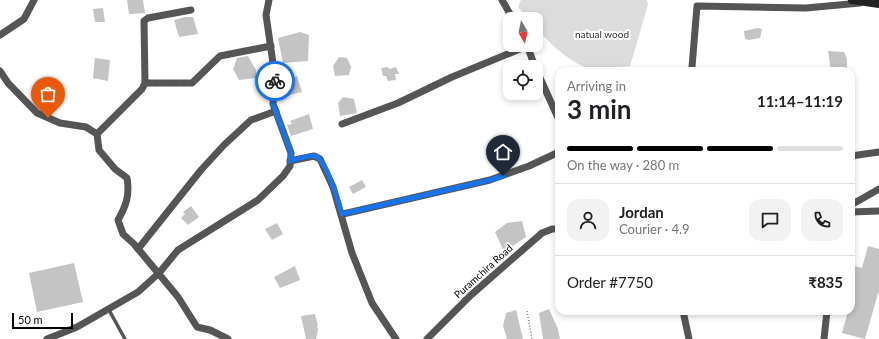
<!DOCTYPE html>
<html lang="en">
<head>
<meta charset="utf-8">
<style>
  :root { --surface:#fff; --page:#f2f2f2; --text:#202124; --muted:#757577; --line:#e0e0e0; --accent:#000 }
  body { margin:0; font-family:Lato,sans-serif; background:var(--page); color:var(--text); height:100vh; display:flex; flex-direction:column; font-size:15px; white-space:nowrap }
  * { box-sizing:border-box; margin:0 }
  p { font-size:13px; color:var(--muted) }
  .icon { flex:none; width:22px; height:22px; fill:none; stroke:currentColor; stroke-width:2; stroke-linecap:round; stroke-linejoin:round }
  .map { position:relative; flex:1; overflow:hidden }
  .drawer { position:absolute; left:555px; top:67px; width:300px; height:248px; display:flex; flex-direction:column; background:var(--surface); border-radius:12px; box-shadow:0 2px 6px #0003 }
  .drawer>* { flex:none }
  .needle { width:26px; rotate:171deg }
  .buttons { position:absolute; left:503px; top:12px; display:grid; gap:8px }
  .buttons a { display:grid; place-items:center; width:40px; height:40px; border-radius:8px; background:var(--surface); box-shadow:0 2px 6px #0003; font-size:20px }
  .scale { position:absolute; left:12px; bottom:10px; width:61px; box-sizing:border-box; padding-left:4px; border:2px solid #000; border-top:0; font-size:11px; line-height:14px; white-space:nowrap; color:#000; -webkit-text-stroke:3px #fff; paint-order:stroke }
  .pin { position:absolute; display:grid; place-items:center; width:34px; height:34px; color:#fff; margin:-41px -17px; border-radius:50% 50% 50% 0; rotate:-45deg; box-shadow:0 0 4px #0007 }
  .pin .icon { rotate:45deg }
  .courier { position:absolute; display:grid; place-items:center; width:40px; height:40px; margin:-20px; border:3px solid #1a73e8; border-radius:50%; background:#fff; color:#222; box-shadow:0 1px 5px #0007 }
  .head em { font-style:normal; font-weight:700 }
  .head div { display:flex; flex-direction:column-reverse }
  .head { display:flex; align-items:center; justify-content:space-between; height:68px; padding:0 12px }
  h1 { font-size:26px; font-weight:700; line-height:30px }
  .bar { display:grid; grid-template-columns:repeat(4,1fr); gap:6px 4px; align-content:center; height:48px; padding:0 12px }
  .bar i { height:5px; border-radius:3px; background:var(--line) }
  .bar .current { background:var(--accent) }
  .bar p { grid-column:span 4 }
  .line { display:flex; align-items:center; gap:10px; padding:0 12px; border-top:1px solid var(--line) }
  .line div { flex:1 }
  .round { display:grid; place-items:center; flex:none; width:42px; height:42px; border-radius:12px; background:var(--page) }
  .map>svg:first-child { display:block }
  .green { fill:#dcdcdc }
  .building { fill:#c4c4c4 }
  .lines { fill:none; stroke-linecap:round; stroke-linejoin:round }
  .path { stroke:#777; stroke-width:1.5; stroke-dasharray:1 2; stroke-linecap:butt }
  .lane { stroke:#555; stroke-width:3.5 }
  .street { stroke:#555; stroke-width:7 }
  .secondary { stroke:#222; stroke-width:8 }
  .done { stroke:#595959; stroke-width:4; stroke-dasharray:0 7.2 }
  .route { stroke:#1a73e8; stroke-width:5 }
  .labels { text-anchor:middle; stroke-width:4; stroke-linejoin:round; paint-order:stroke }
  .park-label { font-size:10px; fill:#333; stroke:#fff }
  .street-label { font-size:10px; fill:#000; stroke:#fff }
</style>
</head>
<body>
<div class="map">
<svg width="879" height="339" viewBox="0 0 879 339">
  <rect width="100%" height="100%" fill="#fff"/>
  <path class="green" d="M521,0h126l1,5 -18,61c-10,1 -21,3 -31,4 -23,0 -49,-27 -63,-42v-9h-8l-10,-12z"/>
  <g class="building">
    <polygon points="127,0 143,0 145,13 129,14"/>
    <polygon points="103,8 105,22 95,22 93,9"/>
    <polygon points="185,17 193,17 198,34 179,37 174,20"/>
    <polygon points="758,28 762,29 760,38 749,40 745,39 744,31"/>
    <polygon points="300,32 309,35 308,61 283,63 278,38"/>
    <polygon points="828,51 844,52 847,59 847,71 831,71"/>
    <polygon points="248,56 256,70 256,78 239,80 233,69 237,58"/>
    <polygon points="339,57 347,58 351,67 349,75 335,76 333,66"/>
    <polygon points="95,58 110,60 108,81 93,78"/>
    <polygon points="388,67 389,69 396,67 399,74 395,74 396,80 388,81 386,76 383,76 381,68"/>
    <polygon points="297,76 302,92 286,96 284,83"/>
    <polygon points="343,97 354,99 357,113 340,116 338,103"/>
    <polygon points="309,114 313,129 291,136 287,125 292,124 290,121"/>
    <polygon points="362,180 366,187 353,194 349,187"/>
    <polygon points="191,206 199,217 188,225 181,218 185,214 183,212"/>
    <polygon points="522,221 526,237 504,252 495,232 507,223"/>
    <polygon points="277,223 283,234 272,240 265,229"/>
    <polygon points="868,246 879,249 879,290 865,339 842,333 848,311 851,311 851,265 862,268"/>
    <polygon points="74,263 83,302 37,312 29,273"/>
    <polygon points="295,266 300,280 280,288 274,277"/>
    <polygon points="549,309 558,329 560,339 543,339 539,313"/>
    <polygon points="516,310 523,339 507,339 503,326 506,313"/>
    <polygon points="315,314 318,326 317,326 318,330 316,339 306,339 301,316"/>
  </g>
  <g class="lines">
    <polyline class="path" points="527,311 532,339"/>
    <polyline class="lane" points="109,310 125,339"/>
    <g class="street">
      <polyline points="502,0 513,19"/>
      <polyline points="0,35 24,19 34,0"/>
      <polyline points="527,45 535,67"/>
      <polyline points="692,67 697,6 806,8 860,3"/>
      <polyline points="536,69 559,120"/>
      <path d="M0,71l8,12 29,30 23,10 26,4 11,7 2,16 16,19 12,9c3,17 -1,28 -9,42l5,14 11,10 44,53 19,30 13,3 18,9"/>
      <polyline points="145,83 192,83 220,56 271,46"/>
      <polyline points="342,124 398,103 452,77 527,46"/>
      <polyline points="97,134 142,89 145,83 144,21 148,18 191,10"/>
      <polyline points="851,156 879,152"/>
      <polyline points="290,161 314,156 320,159 333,187 352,253 372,303 396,339"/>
      <polyline points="851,205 879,189"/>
      <polyline points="851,212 879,211"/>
      <polyline points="343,214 490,180 529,166 559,152"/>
      <polyline points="138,249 201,170 224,145 251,120 276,111"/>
      <polyline points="683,311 689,339"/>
      <polyline points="47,339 77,327 138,292 159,273 178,250 258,200 283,176 290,166 291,153 273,104 275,77 266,15 269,0"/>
      <polyline points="427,339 471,295 542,233 552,229 559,229"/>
      <polyline points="824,339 827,311"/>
    </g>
    <polyline class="secondary" points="852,0 879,4"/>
  </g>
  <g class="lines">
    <polyline class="done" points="48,118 60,123 86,127 97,134 142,89 145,83 192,83 220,56 272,46 275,81"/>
    <path class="route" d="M275,81l-2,23 18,49 -1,8c7,-2 18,-6 25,-5 11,3 24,47 27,58l148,-34 13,-4"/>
  </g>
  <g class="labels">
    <g class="park-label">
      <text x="602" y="38">natual wood</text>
    </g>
    <g class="street-label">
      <text transform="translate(483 271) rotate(-42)" y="4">Puramchira Road</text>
    </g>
  </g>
</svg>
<div class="buttons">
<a><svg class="needle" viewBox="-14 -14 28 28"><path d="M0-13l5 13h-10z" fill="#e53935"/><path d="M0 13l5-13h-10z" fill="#757577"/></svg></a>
<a><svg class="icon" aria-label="locate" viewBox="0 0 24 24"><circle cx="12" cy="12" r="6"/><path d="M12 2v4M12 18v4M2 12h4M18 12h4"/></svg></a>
</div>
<div class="scale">50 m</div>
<div class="pin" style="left:48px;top:118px;background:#ea580c"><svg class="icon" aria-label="bag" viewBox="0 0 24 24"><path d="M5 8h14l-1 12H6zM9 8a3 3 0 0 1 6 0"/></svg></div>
<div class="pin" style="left:503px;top:176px;background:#1f2937"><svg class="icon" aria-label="home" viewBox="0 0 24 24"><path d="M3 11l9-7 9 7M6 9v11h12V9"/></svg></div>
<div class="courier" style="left:275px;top:81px"><svg class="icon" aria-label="bike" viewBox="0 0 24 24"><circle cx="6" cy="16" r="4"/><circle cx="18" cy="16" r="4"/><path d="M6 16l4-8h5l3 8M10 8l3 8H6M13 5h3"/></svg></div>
<section class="drawer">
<div class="head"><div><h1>3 min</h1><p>Arriving in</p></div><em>11:14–11:19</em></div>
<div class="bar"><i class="current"></i><i class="current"></i><i class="current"></i><i></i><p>On the way · 280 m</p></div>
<div class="line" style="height:72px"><a class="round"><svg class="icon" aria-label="person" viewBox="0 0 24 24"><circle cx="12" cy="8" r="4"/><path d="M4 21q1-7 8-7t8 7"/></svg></a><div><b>Jordan</b><p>Courier · 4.9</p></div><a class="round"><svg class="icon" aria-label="chat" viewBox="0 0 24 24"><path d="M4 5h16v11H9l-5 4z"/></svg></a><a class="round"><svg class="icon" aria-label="phone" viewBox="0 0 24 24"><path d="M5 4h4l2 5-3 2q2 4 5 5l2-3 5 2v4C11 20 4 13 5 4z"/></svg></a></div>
<div class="line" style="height:52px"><div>Order #7750</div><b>₹835</b></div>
</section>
</div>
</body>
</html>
